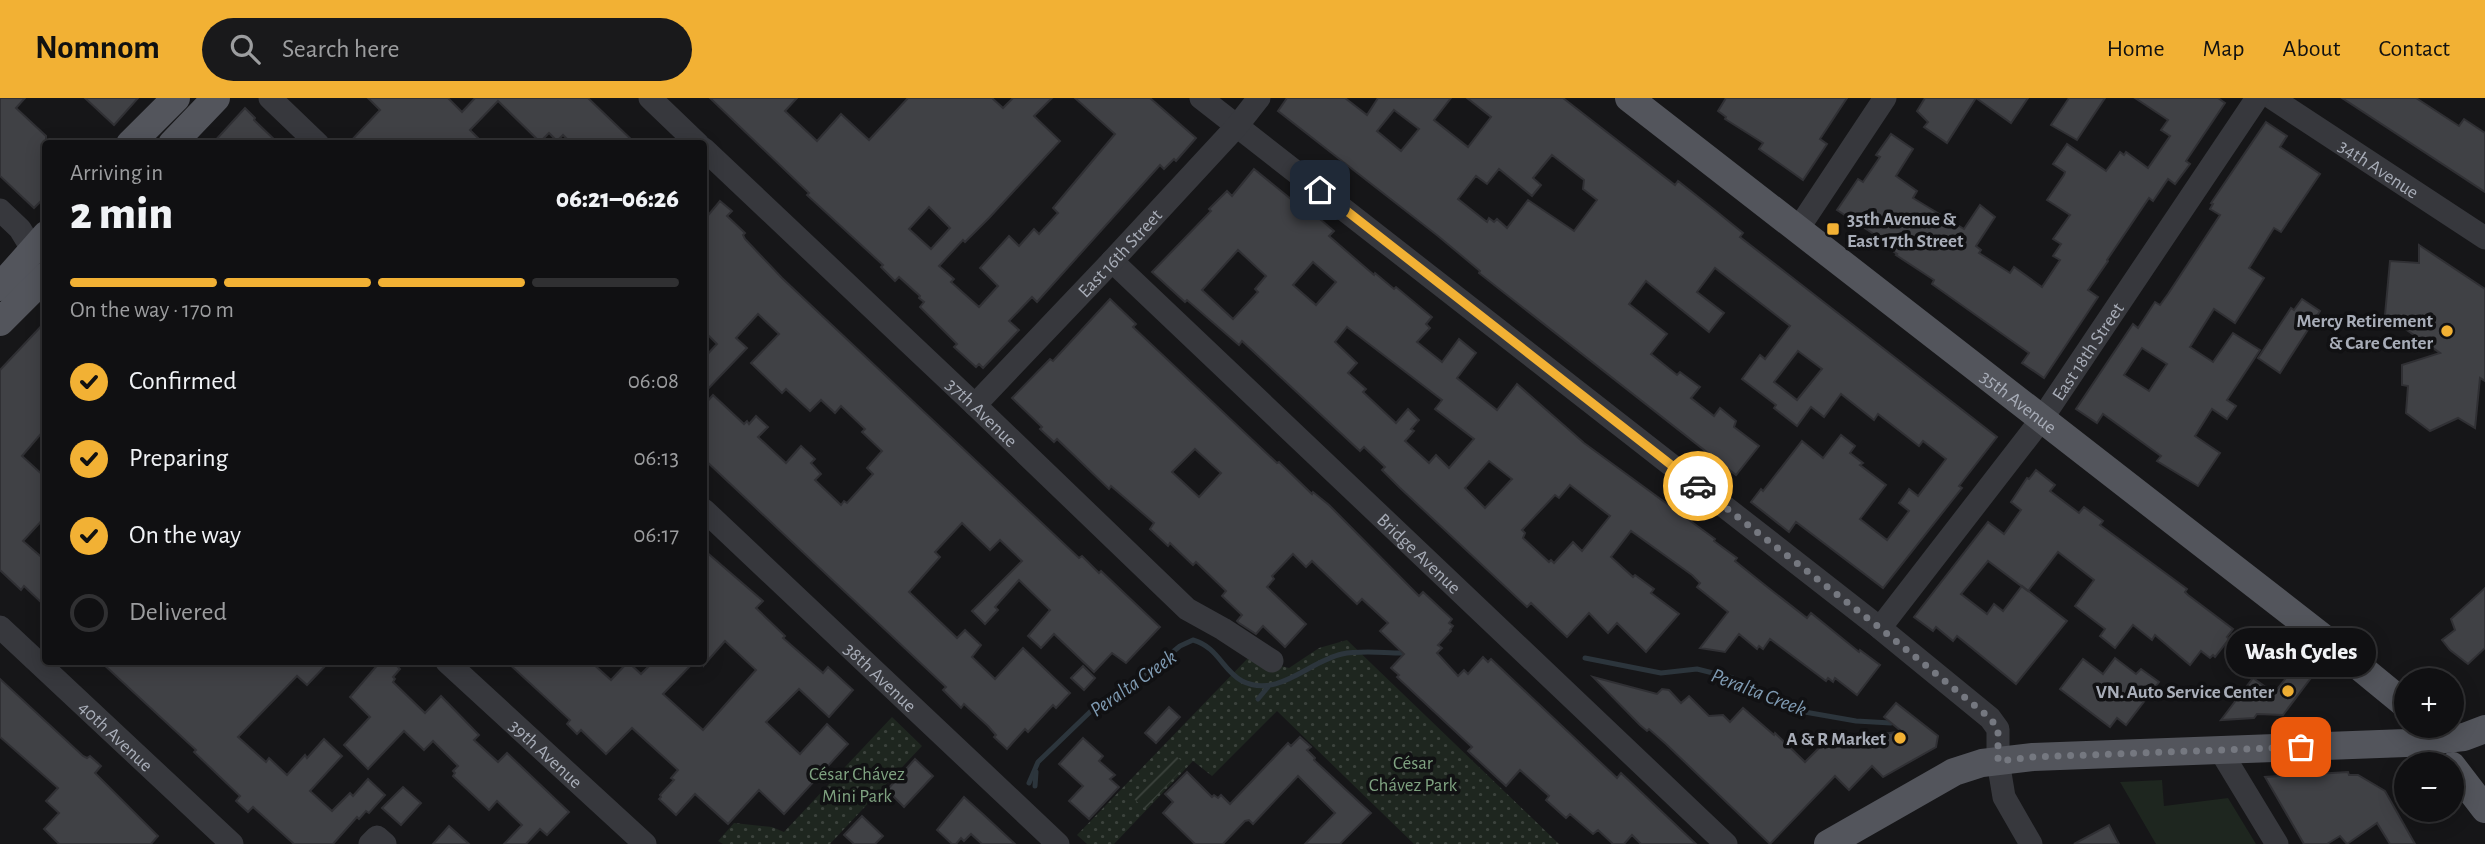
<!DOCTYPE html>
<html lang="en">
<head>
<meta charset="utf-8">
<style>
  :root { --surface:#101012; --page:#19191b; --text:#f1f3f6; --muted:#9c9d9f; --line:#303032; --accent:#f2b134 }
  body { margin:0; font-family:"Alegreya Sans",sans-serif; background:var(--page); color:var(--text); height:100vh; display:flex; flex-direction:column; font-size:26px; white-space:nowrap }
  * { box-sizing:border-box; margin:0 }
  p { font-size:23px; color:var(--muted) }
  .icon { flex:none; width:38px; height:38px; fill:none; stroke:currentColor; stroke-width:2; stroke-linecap:round; stroke-linejoin:round }
  .map { position:relative; flex:1; overflow:hidden }
  .drawer { position:absolute; left:42px; top:42px; width:665px; height:525px; display:flex; flex-direction:column; background:var(--surface); border-radius:7px; box-shadow:0 4px 18px #0003,0 0 0 2px var(--line) }
  .drawer>* { flex:none }
  .fabs { position:absolute; left:2394px; top:570px; display:grid; gap:14px }
  .fabs a { display:grid; place-items:center; width:70px; height:70px; border-radius:50%; background:var(--surface); box-shadow:0 4px 18px #0003,0 0 0 2px var(--line); font-size:35px }
  .pin { position:absolute; display:grid; place-items:center; width:60px; height:60px; color:#fff; margin:-30px; border-radius:14px; box-shadow:0 4px 10px #0006 }
  .courier { position:absolute; display:grid; place-items:center; width:70px; height:70px; margin:-35px; border:5px solid #f2b134; border-radius:50%; background:#fff; color:#222; box-shadow:0 2px 9px #0007 }
  .bubble { position:absolute; height:49px; border-radius:24px; background:var(--surface); box-shadow:0 4px 18px #0003,0 0 0 2px var(--line); font-size:23px; font-weight:800; line-height:49px; text-align:center }
  .head em { font-style:normal; font-weight:800 }
  .head div { display:flex; flex-direction:column-reverse }
  .head { display:flex; align-items:center; justify-content:space-between; height:119px; padding:0 28px }
  h1 { font-size:46px; font-weight:800; line-height:52px }
  .bar { display:grid; grid-template-columns:repeat(4,1fr); gap:10px 7px; align-content:center; height:84px; padding:0 28px }
  .bar i { height:9px; border-radius:5px; background:var(--line) }
  .bar .on { background:var(--accent) }
  .bar p { grid-column:span 4 }
  ol { padding:0 28px; list-style:none }
  li { display:flex; align-items:center; gap:21px; height:77px }
  li p { margin-inline-start:auto }
  li .icon { padding:7px; border-radius:50%; background:var(--accent); color:#111; stroke-width:4 }
  li:last-child { color:var(--muted) }
  li i { width:38px; height:38px; border:4px solid var(--line); border-radius:50% }
  header { display:flex; align-items:center; gap:42px; box-sizing:border-box; height:98px; padding:0 35px; background:var(--accent); color:#111 }
  header strong { font-size:33px }
  nav { display:flex; gap:38px; margin-inline-start:auto; font-size:24px }
  .search { width:490px; height:63px; background:var(--page); display:flex; align-items:center; gap:18px; box-sizing:border-box; padding:0 24px; border-radius:38px; color:var(--muted); font-size:26px }
  .map>svg:first-child { display:block }
  .grass { fill:#1e261f }
  .park { fill:url(#park-dots) }
  .garden { fill:url(#garden-furrows) }
  .lines { fill:none; stroke-linecap:round; stroke-linejoin:round }
  .stream { stroke:#2c353c; stroke-width:5 }
  .building { fill:#404145; stroke:#303034; stroke-width:2; fill-rule:evenodd }
  .minor { stroke:#37383d; stroke-width:23 }
  .major { stroke:#53555c; stroke-width:28 }
  .done { stroke:#757880; stroke-width:7; stroke-dasharray:0 12.6 }
  .route { stroke:#f2b134; stroke-width:9 }
  .poi-dot { fill:#f2b134; stroke:#111113; stroke-width:2.5 }
  .labels { text-anchor:middle; stroke-width:7; stroke-linejoin:round; paint-order:stroke }
  .street-label { font-size:19px; fill:#a8adb8; stroke:#111113 }
  .poi-label { font-size:19px; font-weight:bold; fill:#a8adb8; stroke:#111113; text-anchor:end }
  .park-label { font-size:19px; fill:#7fa381; stroke:#111113 }
  .water-label { font-size:21px; font-style:italic; fill:#7f9bb3; stroke:#111113 }
</style>
</head>
<body>
<header>
<strong>Nomnom</strong>
<div class="search"><svg class="icon" aria-label="search" viewBox="0 0 24 24"><circle cx="10" cy="10" r="6"/><path d="M15 15l6 6"/></svg>Search here</div>
<nav><a>Home</a><a>Map</a><a>About</a><a>Contact</a></nav>
</header>
<div class="map">
<svg width="2485" height="746" viewBox="0 0 2485 746">
  <defs>
    <pattern id="park-dots" width="8" height="8" patternUnits="userSpaceOnUse" patternTransform="scale(1.75)"><rect width="8" height="8" fill="#1e261f"/><path d="M2 2h.1M6 6h.1" fill="none" stroke="#3c433d" stroke-width="1.8" stroke-linecap="round"/></pattern>
    <pattern id="garden-furrows" width="10" height="10" patternUnits="userSpaceOnUse" patternTransform="scale(1.75)"><rect width="10" height="10" fill="#1e261f"/><path d="M-1 1l2-2M0 10L10 0M9 11l2-2" fill="none" stroke="#3c433d"/></pattern>
  </defs>
  <rect width="100%" height="100%" fill="#161618"/>
  <polygon class="grass" points="2162,682 2164,708 2228,700 2256,746 2156,746 2120,684"/>
  <g class="park">
    <polygon points="1347,542 1559,746 1414,746 1277,613 1212,678 1193,663 1114,746 1087,746 1077,737 1248,560 1289,570 1319,550"/>
    <polygon points="892,619 922,648 830,746 723,746 718,743 734,725 772,729 784,734"/>
  </g>
  <polygon class="garden" points="1175,657 1186,667 1145,711 1134,701"/>
  <g class="lines">
    <g class="stream">
      <polyline points="1585,560 1661,575 1697,571 1733,580 1765,600 1799,613 1856,623 1891,625"/>
      <polyline points="1258,601 1268,589"/>
      <path d="M1029,685l9,-21 53,-51 19,-7 70,-58 13,-6c25,7 30,31 49,41 36,18 67,-20 100,-27 19,-4 41,-1 60,-1"/>
      <polyline points="1035,688 1036,674"/>
    </g>
  </g>
  <g class="building">
    <polygon points="0,0 25,0 16,10 46,38 46,98 34,110 0,78"/>
    <polygon points="85,0 138,0 114,27"/>
    <polygon points="368,0 448,0 462,14 475,0 588,0 636,46 572,46 563,37 557,43 549,35 540,44 498,3 470,32 484,46 348,46 380,12"/>
    <path d="M710,0h87l-12,13 32,30 24,-27 28,26 39,-42h84l11,10 10,-10h39l-18,18 26,25 -71,77 -24,24 -2,-2 -24,26 15,13 -3,3 28,25 19,-21 -18,-18 29,-32 10,10 15,-17 5,5 19,-21 -5,-5 62,-74 -40,-36h75l46,40 -20,23 -2,-2 -10,10 -4,-4 -123,137 -5,-5 -23,24 10,9 -36,38 -4,-4 -3,3 -22,-20 3,-3 -37,-37 4,-5 -5,-4 1,-2 -21,-19 -4,4 -14,-14 2,-2 -76,-70 2,-2zM929,109l21,21 -19,21 -22,-20z"/>
    <path d="M1287,0h58l22,17 11,-17h73l-17,22 34,27 23,-30 -24,-19h96l112,87 3,-4 38,30 27,22 -3,4 257,200 -38,49 3,2 -79,100 -87,-66 -7,10 -38,-30 10,-13 2,2 39,-50 21,17 18,-23 14,11 -5,7 13,10 -3,2 26,20 -26,34 27,21 22,-29 -10,-8 10,-14 9,7 28,-37 -23,-18 -4,5 -41,-32 -4,6 -33,-26 -17,23 -13,-10 -14,19 -23,-18 2,-3 -34,-26 18,-24 5,4 25,-33 -75,-58 -18,24 27,21 -15,19 -63,-51 -17,23 38,30 -16,20 26,21 3,-3 20,15 -9,11 23,18 6,-8 16,13 -2,6 25,19 -23,29 -257,-202 1,-2 -42,-35 -160,-125zM1394,12l25,19 -18,22 -24,-20zM1552,57l32,25 -1,9 14,11 -23,31 -46,-31 -21,28 -10,-9 -3,3 -5,-4 -2,4 -29,-23 18,-23 11,8 12,-15 33,27 9,-11 -8,-7zM1798,253l24,18 -25,31 -23,-18z"/>
    <polygon points="1726,0 1847,0 1820,41 1827,46 1803,82 1759,51 1763,45 1725,21 1726,19 1718,13"/>
    <polygon points="1925,0 2028,0 2011,25 1976,0 1947,45 1924,29 1928,24 1917,13"/>
    <polygon points="2069,0 2105,0 2077,42 2051,27"/>
    <polygon points="2135,0 2218,0 2225,5 2186,63 2190,66 2175,86 2168,81 2153,103 2149,100 2107,162 2108,163 2088,192 2098,199 2044,280 2022,265 2029,255 1932,186 1934,182 1896,157 1897,156 1884,147 1886,144 1837,112 1858,81 1863,84 1880,59 1876,57 1891,36 1913,51 1896,78 1917,93 1913,100 1964,131 1980,107 1995,119 1976,148 1981,152 1979,155 2010,175 2014,169 2042,189 2060,162 2053,158 2061,146 2053,141 2070,117 2047,102 2064,77 2065,74 2053,66 2067,46 2106,73 2120,54 2124,57 2126,54 2148,70 2170,38 2161,32 2168,22"/>
    <polygon points="2342,0 2416,0 2459,28 2464,21 2485,35 2485,94"/>
    <polygon points="245,10 255,20 254,22 279,46 212,46"/>
    <path d="M2266,24l21,14 -7,11 40,27 -39,58 -7,-4 -25,40 15,10 -29,45 -21,-14 -24,38 23,15 20,-29 27,17 -33,50 9,6 -9,13 -15,-10 -17,27 25,17 -22,33 -41,-25 4,-5 -58,-42 -6,9 -21,-14 57,-85 5,4 17,-26 5,3 8,-11 52,-79 -10,-6 3,-5 -2,-1zM2142,250l25,16 -18,27 -25,-16z"/>
    <path d="M1254,71l43,35 2,-3 35,30 -5,5 45,39 1,-2 19,16 2,-2 36,30 -6,7 4,4 -13,14 25,20 17,-23 17,14 -19,25 21,17 19,15 20,-26 67,59 131,96 -1,2 23,17 -2,3 31,25 41,32 4,-5 48,39 1,-2 20,15 -23,30 -22,-17 -2,4 -5,-4 -2,3 -56,-42 -7,10 -4,-3 -2,3 -18,-15 -14,18 -25,-4 28,-36 -31,-25 3,-4 -8,-8 -61,-44 -20,26 22,20 2,-2 19,14 -3,4 28,21 -33,38 -29,-29 -9,10 -19,-20 -22,24 -36,-34 -4,4 -128,-120 -17,-17 3,-3 -21,-20 -4,4 -118,-110 -3,4 -52,-45 -2,2 -33,-30 59,-61 -2,-2 18,-18 5,5zM1238,152l28,26 -11,13 3,3 -25,27 -31,-29zM1313,164l23,20 -20,23 -23,-20zM1347,229l95,73 -7,9 39,30 -25,29 -13,-13 -7,8 -24,-22 9,-10 -3,-2 8,-9 -11,-11 -12,14 -33,-31 3,-3 -18,-16 9,-10 -22,-21zM1489,363l23,18 -27,29 -20,-20zM1570,387l40,31 -28,35 -9,-9 -19,21 -3,-3 -2,2 -26,-24 2,-5 -3,-3 33,-35 4,3z"/>
    <polygon points="720,103 732,113 727,118 745,135 743,137 745,141 782,180 1079,460 1082,458 1099,475 1101,473 1160,529 1126,565 1112,555 1094,574 1054,536 1041,550 1028,538 1050,512 1019,482 995,509 998,512 985,526 972,513 1022,463 1000,442 990,452 962,425 935,454 940,459 909,494 957,540 965,532 981,547 972,559 995,581 1023,550 1070,595 1056,610 1053,607 1028,634 1025,631 1007,651 994,639 996,637 988,628 964,606 961,610 943,592 946,589 704,361 704,307 713,297 744,326 747,323 749,326 756,318 768,329 758,339 786,365 801,348 815,361 811,365 821,376 815,382 841,407 844,403 847,405 873,376 867,370 882,353 862,334 865,331 841,308 835,315 821,302 810,313 786,291 782,295 751,265 779,236 758,216 736,240 747,250 704,295 704,260 717,246 704,233 704,122"/>
    <polygon points="2419,147 2485,191 2485,283 2480,280 2475,330 2458,320 2430,333 2406,315 2408,288 2402,287 2402,267 2440,255 2385,217 2390,163 2419,165"/>
    <path d="M1110,201l26,25 -3,3 144,136 2,-1 33,32 1,-2 16,13 90,91 4,-4 29,27 -3,4 4,3 -3,4 1,1 -13,14 4,3 -5,5 21,23 6,-6 4,4 15,-17 5,5 3,-3 126,119 4,-5 75,71h-55l-9,-9 -8,9h-11l-15,-14 -5,4 -23,-20 -4,4 -20,-18 3,-4 -29,-26 -14,16 -38,-35 4,-4 -75,-70 2,-2 -8,-7 13,-14 -24,-23 8,-8 -26,-24 -5,5 -45,-43 -6,6 -13,-13 -21,22 2,3 -7,8 39,37 -21,23 -22,-21 -7,8 -17,-11 -2,-2 5,-6 -20,-19 4,-5 -30,-29 -3,3 -23,-22 -2,3 -18,-17 4,-6 -43,-37 -2,3 -52,-50 -3,3 -14,-13 2,-2 -30,-29 38,-39 3,2zM1195,351l26,24 -22,24 -27,-25z"/>
    <polygon points="2302,201 2320,213 2280,275 2258,260 2291,210 2294,212"/>
    <polygon points="46,223 46,330 22,358 46,380 46,418 23,443 46,463 46,509 24,488 21,492 0,472 0,272"/>
    <polygon points="2036,372 2055,387 2050,393 2079,415 2084,409 2103,423 2100,427 2187,491 2185,494 2188,497 2233,531 2227,539 2229,541 2215,559 2213,557 2210,560 2201,553 2190,567 2155,537 2152,542 2133,527 2115,550 2100,538 2105,531 2075,508 2094,482 2058,454 2028,493 1988,463 1961,496 1987,516 1994,506 2003,513 2022,488 2067,523 2016,586 1957,538 1953,543 1936,529 1933,533 1914,519 1988,424 2004,436 2021,412 2011,404 2027,380 2029,381"/>
    <polygon points="704,452 763,503 756,510 785,538 783,540 823,575 828,569 853,592 829,619 799,591 766,624 800,656 827,626 848,646 784,716 759,692 728,726 695,696 676,717 659,701 661,699 660,697 674,682 671,680 678,672 632,630 606,656 581,632 577,636 567,626 570,622 507,564 591,564 611,582 628,564 641,576 653,564 694,564 663,596 703,632 756,572 725,543 704,567"/>
    <polygon points="2485,490 2485,550 2468,566 2450,552 2442,542 2455,532 2451,521"/>
    <polygon points="2115,560 2136,576 2141,571 2159,584 2126,627 2117,620 2110,629 2060,591 2083,561 2103,576"/>
    <polygon points="2302,560 2317,572 2283,617 2257,616 2254,620 2221,622 2253,580 2274,595"/>
    <polygon points="101,564 329,564 307,587 297,578 238,639 266,664 269,660 287,677 305,657 307,660 324,641 342,658 310,693 332,713 350,695 353,698 368,681 385,697 369,715 366,713 359,721 357,719 333,746 294,746 253,709 248,714 236,703 240,698 194,654 196,652"/>
    <polygon points="380,564 393,564 400,571 393,579 395,581 393,584 425,615 441,598 479,637 474,642 498,664 507,655 569,714 547,737 540,731 526,746 504,746 522,727 497,703 489,712 453,678 455,675 453,673 458,668 433,643 424,652 404,633 368,671 344,647 370,619 350,599"/>
    <polygon points="1083,568 1095,580 1084,592 1071,580"/>
    <polygon points="1593,579 1657,596 1662,591 1669,592 1681,605 1689,598 1709,618 1723,617 1730,624 1743,610 1774,637 1775,635 1805,664 1822,647 1825,650 1833,642 1836,645 1901,633 1884,619 1896,605 1938,638 1936,649 1883,679 1872,668 1849,692 1835,678 1770,746 1666,646 1649,631 1647,633 1640,627"/>
    <polygon points="0,581 83,658 87,660 90,658 101,668 95,675 158,738 151,746 59,746 44,731 59,715 46,703 58,690 0,639"/>
    <polygon points="1169,609 1180,619 1156,645 1145,635"/>
    <polygon points="1300,639 1311,649 1307,652 1315,660 1314,662 1371,715 1340,746 1305,746 1335,715 1298,678 1253,726 1249,722 1245,723 1223,746 1195,746 1163,715 1173,704 1165,696 1187,674 1212,699 1214,697 1218,700 1221,697 1230,706 1288,645 1291,648"/>
    <polygon points="1083,640 1103,658 1099,663 1115,677 1110,681 1119,689 1089,721 1069,703 1083,688 1059,666"/>
    <polygon points="915,661 933,678 904,709 887,692"/>
    <polygon points="2348,674 2349,677 2358,677 2385,693 2415,746 2390,746 2377,725 2347,746 2340,738 2327,746 2304,746 2265,679"/>
    <polygon points="403,689 421,705 401,727 382,710"/>
    <polygon points="964,699 986,719 1015,746 982,746 971,736 964,743 961,740 956,746 952,746 937,732"/>
    <polygon points="862,718 883,738 875,746 854,746 844,737"/>
    <polygon points="2109,727 2119,746 2074,746"/>
    <polygon points="449,728 469,746 433,746"/>
  </g>
  <g class="lines">
    <g class="minor">
      <polyline points="270,0 318,46"/>
      <polyline points="650,0 698,46"/>
      <polyline points="1201,0 1880,530 1990,620 1998,631 1998,663 2004,699 2031,746"/>
      <path id="s1" d="M2272,0l213,140"/>
      <path id="s2" d="M704,51l271,256 212,204 36,20 49,32"/>
      <polyline points="0,112 20,131 40,164"/>
      <polyline points="1798,131 1885,0"/>
      <path id="s3" d="M1112,163l614,583"/>
      <path id="s4" d="M975,307l137,-144 125,-135 22,-28"/>
      <path id="s5" d="M704,412l354,334"/>
      <path id="s6" d="M0,529l232,217"/>
      <path id="s7" d="M1880,530l161,-208 216,-322"/>
      <path id="s8" d="M447,564l198,182"/>
      <polyline points="2220,652 2277,746"/>
      <polyline points="370,746 377,739 385,746"/>
    </g>
    <g class="major">
      <path id="s9" d="M1629,0l710,552 67,55"/>
      <polyline points="130,46 176,0"/>
      <polyline points="172,46 216,0"/>
      <polyline points="0,189 46,137"/>
      <polyline points="0,224 46,178"/>
      <polyline points="2452,668 2485,711"/>
      <polyline points="1828,746 1954,674 1982,665 2033,659 2406,645 2464,639 2485,631"/>
    </g>
  </g>
  <g class="lines">
    <polyline class="done" points="1698,388 1880,530 1990,620 1998,631 1998,663 2033,659 2301,649"/>
    <polyline class="route" points="1320,92 1698,388"/>
  </g>
  <g class="poi-dot">
    <rect x="1826" y="124" width="14" height="14" rx="3.5"/>
    <circle cx="2447" cy="233" r="7"/>
    <circle cx="2288" cy="593" r="7"/>
    <circle cx="1900" cy="640" r="7"/>
  </g>
  <g class="labels">
    <g class="street-label">
      <text dy="7" stroke="none"><textPath href="#s1" startOffset="128">34th Avenue</textPath></text>
      <text dy="7" stroke="none"><textPath href="#s4" startOffset="210">East 16th Street</textPath></text>
      <text dy="7" stroke="none"><textPath href="#s7" startOffset="346">East 18th Street</textPath></text>
      <text dy="7" stroke="none"><textPath href="#s9" startOffset="494">35th Avenue</textPath></text>
      <text dy="7" stroke="none"><textPath href="#s2" startOffset="383">37th Avenue</textPath></text>
      <text dy="7" stroke="none"><textPath href="#s3" startOffset="424">Bridge Avenue</textPath></text>
      <text dy="7" stroke="none"><textPath href="#s5" startOffset="243">38th Avenue</textPath></text>
      <text dy="7" stroke="none"><textPath href="#s6" startOffset="159">40th Avenue</textPath></text>
      <text dy="7" stroke="none"><textPath href="#s8" startOffset="135">39th Avenue</textPath></text>
    </g>
    <g class="poi-label">
      <text x="1847" y="127" text-anchor="start">35th Avenue &amp;<tspan x="1847" dy="22">East 17th Street</tspan></text>
      <text x="2433" y="229">Mercy Retirement<tspan x="2433" dy="22">&amp; Care Center</tspan></text>
      <text x="2274" y="600">VN. Auto Service Center</text>
      <text x="1886" y="647">A &amp; R Market</text>
    </g>
    <g class="park-label">
      <text x="1413" y="671">César<tspan x="1413" dy="22">Chávez Park</tspan></text>
      <text x="857" y="682">César Chávez<tspan x="857" dy="22">Mini Park</tspan></text>
    </g>
    <g class="water-label">
      <text transform="translate(1133 585) rotate(-35)" y="7">Peralta Creek</text>
      <text transform="translate(1759 594) rotate(21)" y="7">Peralta Creek</text>
    </g>
  </g>
</svg>
<div class="fabs">
<a>+</a>
<a>−</a>
</div>
<div class="pin" style="left:2301px;top:649px;background:#ea580c"><svg class="icon" aria-label="bag" viewBox="0 0 24 24"><path d="M5 8h14l-1 12H6zM9 8a3 3 0 0 1 6 0"/></svg></div>
<div class="pin" style="left:1320px;top:92px;background:#1f2937"><svg class="icon" aria-label="home" viewBox="0 0 24 24"><path d="M3 11l9-7 9 7M6 9v11h12V9"/></svg></div>
<div class="courier" style="left:1698px;top:388px"><svg class="icon" aria-label="car" viewBox="0 0 24 24"><path d="M5 17H2v-5l4-1 3-4h7l3 4 3 1v5h-3M9 17h6M6 11h13"/><circle cx="7" cy="17" r="2"/><circle cx="17" cy="17" r="2"/></svg></div>
<div class="bubble" style="left:2226px;top:530px;width:150px">Wash Cycles</div>
<section class="drawer">
<div class="head"><div><h1>2 min</h1><p>Arriving in</p></div><em>06:21–06:26</em></div>
<div class="bar"><i class="on"></i><i class="on"></i><i class="on"></i><i></i><p>On the way · 170 m</p></div>
<ol>
<li><svg class="icon" aria-label="check" viewBox="0 0 24 24"><path d="M5 12l5 5 9-10"/></svg>Confirmed<p>06:08</p></li>
<li><svg class="icon" aria-label="check" viewBox="0 0 24 24"><path d="M5 12l5 5 9-10"/></svg>Preparing<p>06:13</p></li>
<li><svg class="icon" aria-label="check" viewBox="0 0 24 24"><path d="M5 12l5 5 9-10"/></svg>On the way<p>06:17</p></li>
<li><i></i>Delivered</li>
</ol>
</section>
</div>
</body>
</html>
